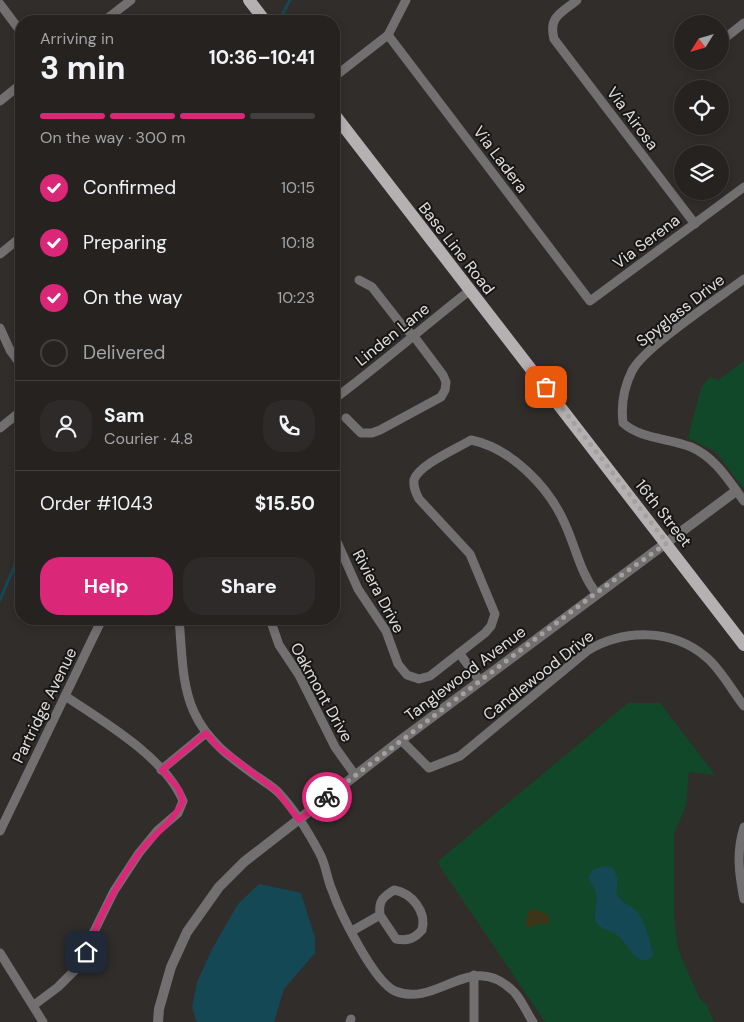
<!DOCTYPE html>
<html lang="en">
<head>
<meta charset="utf-8">
<style>
  :root { --surface:#252220; --page:#2d2a29; --text:#f1f3f6; --muted:#a3a4a5; --line:#423f3e; --accent:#db2777 }
  body { margin:0; font-family:"DM Sans",sans-serif; background:var(--page); color:var(--text); height:100vh; display:flex; flex-direction:column; font-size:19px; white-space:nowrap }
  * { box-sizing:border-box; margin:0 }
  p { font-size:16px; color:var(--muted) }
  .icon { flex:none; width:28px; height:28px; fill:none; stroke:currentColor; stroke-width:2; stroke-linecap:round; stroke-linejoin:round }
  .map { position:relative; flex:1; overflow:hidden }
  .sheet { position:absolute; left:15px; top:15px; width:325px; height:610px; display:flex; flex-direction:column; background:var(--surface); border-radius:20px; box-shadow:0 2px 8px #0003,0 0 0 1px var(--line) }
  .sheet>* { flex:none }
  .needle { width:32px; rotate:233deg }
  .controls { position:absolute; left:674px; top:15px; display:grid; gap:10px }
  .controls a { display:grid; place-items:center; width:55px; height:55px; border-radius:50%; background:var(--surface); box-shadow:0 2px 8px #0003,0 0 0 1px var(--line); font-size:25px }
  .pin { position:absolute; display:grid; place-items:center; width:42px; height:42px; color:#fff; margin:-21px; border-radius:10px; box-shadow:0 2px 8px #0006 }
  .courier { position:absolute; display:grid; place-items:center; width:50px; height:50px; margin:-25px; border:4px solid #db2777; border-radius:50%; background:#fff; color:#222; box-shadow:0 1px 6px #0007 }
  .headline em { font-style:normal; font-weight:700 }
  .headline div { display:flex; flex-direction:column-reverse }
  .headline { display:flex; align-items:center; justify-content:space-between; height:85px; padding:0 25px }
  h1 { font-size:32px; font-weight:700; line-height:38px }
  .bar { display:grid; grid-template-columns:repeat(4,1fr); gap:8px 5px; align-content:center; height:60px; padding:0 25px }
  .bar i { height:6px; border-radius:4px; background:var(--line) }
  .bar .current { background:var(--accent) }
  .bar p { grid-column:span 4 }
  .line { display:flex; align-items:center; gap:12px; padding:0 25px; border-top:1px solid var(--line) }
  .line div { flex:1 }
  .round { display:grid; place-items:center; flex:none; width:52px; height:52px; border-radius:20px; background:var(--page) }
  ol { padding:0 25px; list-style:none }
  li { display:flex; align-items:center; gap:15px; height:55px }
  li p { margin-inline-start:auto }
  li .icon { padding:5px; border-radius:50%; background:var(--accent); color:#fff; stroke-width:4 }
  li:last-child { color:var(--muted) }
  li i { width:28px; height:28px; border:2px solid var(--line); border-radius:50% }
  .primary-button { display:flex; gap:10px; margin-top:auto; padding:10px 25px }
  .primary-button a { flex:1; height:58px; border-radius:20px; background:var(--accent); color:#fff; font-size:20px; font-weight:700; line-height:58px; text-align:center }
  .primary-button a+a { background:var(--page); color:var(--text) }
  .map>svg:first-child { display:block }
  .green { fill:#11482a }
  .sand { fill:#3d3515 }
  .water { fill:#144854 }
  .lines { fill:none; stroke-linecap:round; stroke-linejoin:round }
  .stream { stroke:#144854; stroke-width:3 }
  .minor { stroke:#716f70; stroke-width:9 }
  .tertiary { stroke:#716f70; stroke-width:10 }
  .primary { stroke:#b5b1b3; stroke-width:12 }
  .done { stroke:#a3a09f; stroke-width:5; stroke-dasharray:0 9 }
  .route { stroke:#db2777; stroke-width:6 }
  .labels { text-anchor:middle; stroke-width:4; stroke-linejoin:round; paint-order:stroke }
  .street-label { font-size:16px; fill:#e1dedd; stroke:#171615 }
</style>
</head>
<body>
<div class="map">
<svg width="744" height="1022" viewBox="0 0 744 1022">
  <rect width="100%" height="100%" fill="#312d2b"/>
  <g class="green">
    <polygon points="744,361 744,489 716,452 688,438 701,388 710,377 718,380"/>
    <polygon points="628,703 660,703 715,775 689,772 686,805 674,834 674,919 678,949 699,998 706,1004 714,1022 545,1022 437,862"/>
  </g>
  <polygon class="sand" points="533,909 547,914 550,922 547,924 538,924 528,928 526,925 528,911"/>
  <g class="water">
    <path d="M605,866l6,1c10,13 5,14 6,28 5,8 12,9 18,15 11,11 15,31 18,46 -15,15 -26,-14 -36,-21 -9,-6 -17,-5 -22,-15 -1,-11 4,-19 0,-30 -2,-6 -6,-8 -6,-15l5,-6z"/>
    <polygon points="259,884 301,893 315,938 315,953 284,989 274,1022 197,1022 192,1008 197,982 212,949 238,904"/>
  </g>
  <g class="lines">
    <g class="stream">
      <polyline points="279,21 290,0"/>
      <polyline points="0,600 21,551"/>
    </g>
    <g class="minor">
      <path d="M577,0c-15,13 -29,16 -23,39l141,185"/>
      <polyline points="0,4 21,32"/>
      <polyline points="104,21 131,0"/>
      <polyline points="388,35 590,301 744,187"/>
      <polyline points="720,42 744,23"/>
      <polyline points="334,77 388,35 406,0"/>
      <polyline points="0,101 21,84"/>
      <polyline points="0,254 21,237"/>
      <path d="M744,279c-25,19 -100,68 -112,92 -8,16 -11,35 -9,52 18,16 45,15 68,24 24,10 38,34 53,54"/>
      <polyline points="0,328 10,350 21,365"/>
      <path d="M334,399c46,-34 89,-72 135,-108"/>
      <polyline points="346,418 361,433 372,433 380,430 441,397 445,390 446,382 443,375 413,335 404,328 372,287 359,280"/>
      <polyline points="0,428 21,411"/>
      <path d="M334,535l24,54 28,42 12,33 9,11 12,4 11,-3 55,-43 6,-7 4,-12 -25,-60 -51,-55c-3,-6 -6,-12 -5,-19 4,-15 44,-32 57,-40 40,8 78,47 94,84 11,24 15,48 31,69"/>
      <path d="M179,619c3,30 2,65 15,93 13,29 37,46 62,64 7,5 16,10 22,16 16,17 31,41 42,62 6,11 7,25 12,36 8,23 42,92 63,101 43,18 77,-44 120,2 7,8 12,20 18,29"/>
      <polyline points="270,619 279,645 299,675 335,747 355,775"/>
      <polyline points="459,653 480,681"/>
      <path d="M401,740l28,28 31,-12 127,-105c36,-22 85,-23 119,6 14,11 27,35 38,49"/>
      <polyline points="161,770 206,733"/>
      <path d="M744,827c-8,25 -5,47 0,72"/>
      <polyline points="0,831 102,619"/>
      <path d="M352,931l28,-16 16,24c12,2 18,0 26,-9 5,-18 -10,-37 -28,-40 -11,7 -16,11 -14,25"/>
      <polyline points="0,953 43,1022"/>
      <path d="M34,1005l24,-18 17,-17 39,-79 25,-38 18,-22 21,-18 5,-12c-17,-43 -80,-80 -118,-105"/>
      <polyline points="350,1022 351,1019"/>
      <polyline points="474,1022 474,975"/>
    </g>
    <polyline class="tertiary" points="158,1022 159,1009 171,967 187,932 219,887 244,862 401,740 736,491"/>
    <g class="primary">
      <polyline points="249,0 265,21"/>
      <polyline points="334,114 744,645"/>
    </g>
  </g>
  <g class="lines">
    <polyline class="done" points="327,797 596,593 667,543 546,387"/>
    <path class="route" d="M86,952c13,-35 31,-68 53,-99 13,-18 35,-31 44,-52l-5,-13 -16,-18 44,-37 12,14 59,44 22,29 28,-23"/>
  </g>
  <g class="labels">
    <g class="street-label">
      <text transform="translate(633 118) rotate(53)" y="6">Via Airosa</text>
      <text transform="translate(501 159) rotate(53)" y="6">Via Ladera</text>
      <text transform="translate(646 241) rotate(-37)" y="6">Via Serena</text>
      <text transform="translate(457 248) rotate(52)" y="6">Base Line Road</text>
      <text transform="translate(680 310) rotate(-38)" y="6">Spyglass Drive</text>
      <text transform="translate(392 334) rotate(-39)" y="6">Linden Lane</text>
      <text transform="translate(664 513) rotate(52)" y="6">16th Street</text>
      <text transform="translate(379 591) rotate(62)" y="6">Riviera Drive</text>
      <text transform="translate(465 673) rotate(-37)" y="6">Tanglewood Avenue</text>
      <text transform="translate(538 675) rotate(-38)" y="6">Candlewood Drive</text>
      <text transform="translate(322 692) rotate(61)" y="6">Oakmont Drive</text>
      <text transform="translate(44 705) rotate(-64)" y="6">Partridge Avenue</text>
    </g>
  </g>
</svg>
<div class="controls">
<a><svg class="needle" viewBox="-14 -14 28 28"><path d="M0-13l5 13h-10z" fill="#e53935"/><path d="M0 13l5-13h-10z" fill="#a3a4a5"/></svg></a>
<a><svg class="icon" aria-label="locate" viewBox="0 0 24 24"><circle cx="12" cy="12" r="6"/><path d="M12 2v4M12 18v4M2 12h4M18 12h4"/></svg></a>
<a><svg class="icon" aria-label="layers" viewBox="0 0 24 24"><path d="M12 4l9 5-9 5-9-5zM3 14l9 5 9-5"/></svg></a>
</div>
<div class="pin" style="left:546px;top:387px;background:#ea580c"><svg class="icon" aria-label="bag" viewBox="0 0 24 24"><path d="M5 8h14l-1 12H6zM9 8a3 3 0 0 1 6 0"/></svg></div>
<div class="pin" style="left:86px;top:952px;background:#1f2937"><svg class="icon" aria-label="home" viewBox="0 0 24 24"><path d="M3 11l9-7 9 7M6 9v11h12V9"/></svg></div>
<div class="courier" style="left:327px;top:797px"><svg class="icon" aria-label="bike" viewBox="0 0 24 24"><circle cx="6" cy="16" r="4"/><circle cx="18" cy="16" r="4"/><path d="M6 16l4-8h5l3 8M10 8l3 8H6M13 5h3"/></svg></div>
<section class="sheet">
<div class="headline"><div><h1>3 min</h1><p>Arriving in</p></div><em>10:36–10:41</em></div>
<div class="bar"><i class="current"></i><i class="current"></i><i class="current"></i><i></i><p>On the way · 300 m</p></div>
<ol>
<li><svg class="icon" aria-label="check" viewBox="0 0 24 24"><path d="M5 12l5 5 9-10"/></svg>Confirmed<p>10:15</p></li>
<li><svg class="icon" aria-label="check" viewBox="0 0 24 24"><path d="M5 12l5 5 9-10"/></svg>Preparing<p>10:18</p></li>
<li><svg class="icon" aria-label="check" viewBox="0 0 24 24"><path d="M5 12l5 5 9-10"/></svg>On the way<p>10:23</p></li>
<li><i></i>Delivered</li>
</ol>
<div class="line" style="height:90px"><a class="round"><svg class="icon" aria-label="person" viewBox="0 0 24 24"><circle cx="12" cy="8" r="4"/><path d="M4 21q1-7 8-7t8 7"/></svg></a><div><b>Sam</b><p>Courier · 4.8</p></div><a class="round"><svg class="icon" aria-label="phone" viewBox="0 0 24 24"><path d="M5 4h4l2 5-3 2q2 4 5 5l2-3 5 2v4C11 20 4 13 5 4z"/></svg></a></div>
<div class="line" style="height:65px"><div>Order #1043</div><b>$15.50</b></div>
<div class="primary-button"><a>Help</a><a>Share</a></div>
</section>
</div>
</body>
</html>
